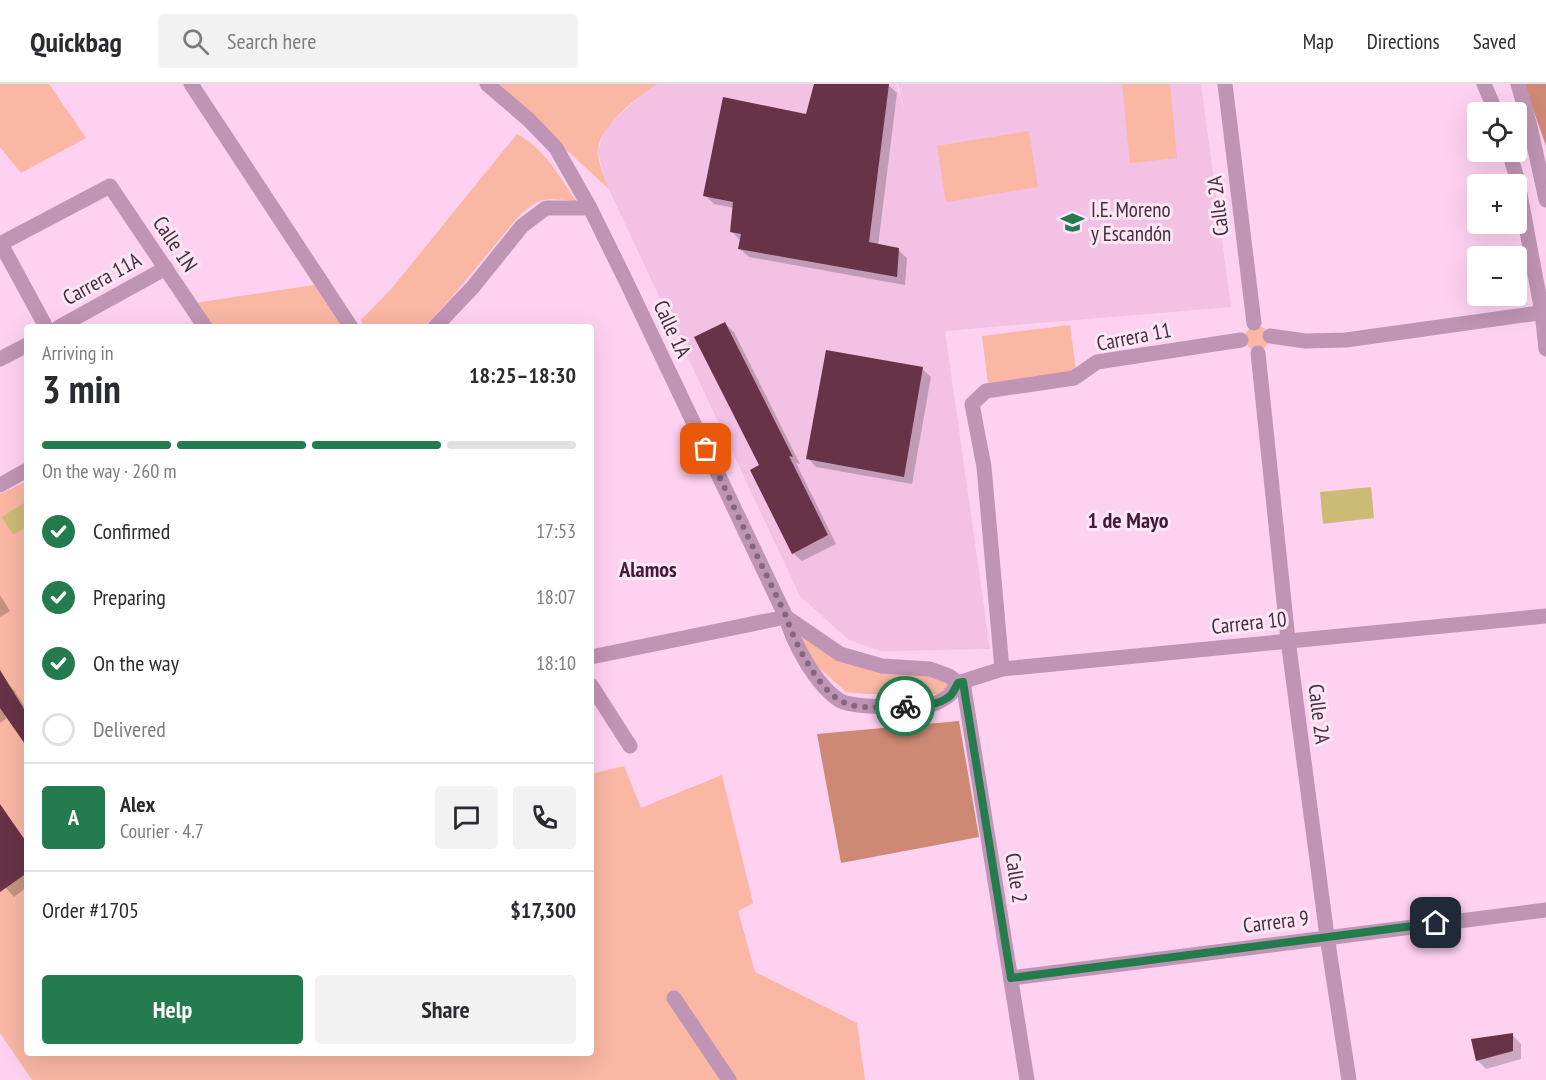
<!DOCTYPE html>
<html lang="en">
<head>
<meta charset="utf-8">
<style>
  :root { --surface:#fff; --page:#f2f2f3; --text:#2b2b33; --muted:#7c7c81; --line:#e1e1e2; --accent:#247b4e }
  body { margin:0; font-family:"PT Sans Narrow",sans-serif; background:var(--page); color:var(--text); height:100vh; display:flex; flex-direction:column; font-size:22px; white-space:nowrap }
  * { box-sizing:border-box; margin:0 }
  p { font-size:20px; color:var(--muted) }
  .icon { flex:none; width:33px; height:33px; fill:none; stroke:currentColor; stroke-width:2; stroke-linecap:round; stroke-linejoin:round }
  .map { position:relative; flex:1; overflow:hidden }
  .side { position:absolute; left:24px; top:240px; width:570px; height:732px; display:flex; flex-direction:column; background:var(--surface); border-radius:6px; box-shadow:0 6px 24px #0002 }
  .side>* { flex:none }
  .controls { position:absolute; left:1467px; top:18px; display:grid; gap:12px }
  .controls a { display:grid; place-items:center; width:60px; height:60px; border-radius:6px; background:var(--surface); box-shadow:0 6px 24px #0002; font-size:30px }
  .pin { position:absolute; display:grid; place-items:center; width:51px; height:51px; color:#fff; margin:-26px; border-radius:12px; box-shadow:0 3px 9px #0006 }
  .courier { position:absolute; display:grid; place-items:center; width:60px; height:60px; margin:-30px; border:4px solid #247b4e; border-radius:50%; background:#fff; color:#222; box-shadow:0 2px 8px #0007 }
  .summary em { font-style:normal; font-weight:600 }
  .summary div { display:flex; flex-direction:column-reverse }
  .summary { display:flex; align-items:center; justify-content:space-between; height:102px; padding:0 18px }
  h1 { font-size:39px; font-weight:600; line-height:45px }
  .bar { display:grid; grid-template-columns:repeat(4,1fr); gap:9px 6px; align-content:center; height:72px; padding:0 18px }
  .bar i { height:8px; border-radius:4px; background:var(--line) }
  .bar .current { background:var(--accent) }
  .bar p { grid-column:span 4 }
  .line { display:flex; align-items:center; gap:15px; padding:0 18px; border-top:2px solid var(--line) }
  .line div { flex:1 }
  .round { display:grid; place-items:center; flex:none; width:63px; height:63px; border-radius:6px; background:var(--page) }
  ol { padding:0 18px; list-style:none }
  li { display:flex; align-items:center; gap:18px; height:66px }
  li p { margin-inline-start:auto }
  li .icon { padding:6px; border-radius:50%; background:var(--accent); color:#fff; stroke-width:4 }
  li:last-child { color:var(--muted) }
  li i { width:33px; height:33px; border:3px solid var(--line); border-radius:50% }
  .primary-button { display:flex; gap:12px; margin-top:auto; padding:12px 18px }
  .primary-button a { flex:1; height:69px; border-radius:6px; background:var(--accent); color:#fff; font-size:24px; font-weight:600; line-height:69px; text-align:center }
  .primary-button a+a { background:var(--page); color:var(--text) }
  header { display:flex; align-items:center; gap:36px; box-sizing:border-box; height:84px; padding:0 30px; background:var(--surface); border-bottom:2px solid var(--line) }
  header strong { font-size:28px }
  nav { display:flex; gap:33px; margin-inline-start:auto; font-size:21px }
  .search { width:420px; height:54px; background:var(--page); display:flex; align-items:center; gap:15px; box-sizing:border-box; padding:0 21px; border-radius:6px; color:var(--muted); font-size:22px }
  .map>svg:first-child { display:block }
  .built { fill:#f2c1e4 }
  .green { fill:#f9b7a4 }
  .forest { fill:#ce8975 }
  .water { fill:#cbbb76 }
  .shadow { fill:#0003 }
  .building { fill:#683247 }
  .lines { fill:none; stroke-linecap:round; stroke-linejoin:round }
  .street { stroke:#c094b4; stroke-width:15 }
  .done { stroke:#84677d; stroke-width:6; stroke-dasharray:0 10.8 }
  .route { stroke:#247b4e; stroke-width:8 }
  .labels { text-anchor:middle; stroke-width:6; stroke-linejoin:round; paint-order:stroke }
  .street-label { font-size:21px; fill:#432e3e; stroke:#fde6f6 }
  .poi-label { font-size:21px; fill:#432e3e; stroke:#fde6f6; text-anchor:start }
  .neighbourhood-label { font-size:22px; font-weight:bold; fill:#44193a; stroke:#fde6f6 }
</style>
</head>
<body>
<header>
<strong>Quickbag</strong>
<div class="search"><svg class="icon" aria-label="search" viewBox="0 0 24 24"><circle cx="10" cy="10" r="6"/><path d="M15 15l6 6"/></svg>Search here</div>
<nav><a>Map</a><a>Directions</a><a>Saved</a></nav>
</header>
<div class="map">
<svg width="1546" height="996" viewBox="0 0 1546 996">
  <rect width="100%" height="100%" fill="#fed1f1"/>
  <polygon class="built" points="657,0 896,0 905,28 898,0 1201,0 1231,223 945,247 990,565 881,567 849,556 800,512 605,97 598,67 606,43 643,10"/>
  <g class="green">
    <polygon points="0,0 49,0 86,54 21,89 0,63"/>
    <path d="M494,0h163c-19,13 -60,43 -59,68 0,12 7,26 10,36z"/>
    <polygon points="1122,0 1170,0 1177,74 1130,79"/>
    <polygon points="1029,47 1038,103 946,118 937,62"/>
    <path d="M517,50c28,15 42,42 59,67 -32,-3 -34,-6 -59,17l-66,80 -27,29h-61l-2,-7 31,-32z"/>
    <polygon points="314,201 343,243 211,243 195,219"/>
    <polygon points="1070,241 1076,287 988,299 982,252"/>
    <circle cx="1257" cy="254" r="12"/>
    <polygon points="27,397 27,969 408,969 409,971 415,969 591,969 591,690 624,682 641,724 722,691 753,819 738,827 755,888 857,939 865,996 32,996 0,949 0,410"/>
    <polygon points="799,548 835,574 948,594 951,601 949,610 868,610 846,608 813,578"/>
  </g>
  <g class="forest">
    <polygon points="1524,0 1546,0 1546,62"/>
    <polygon points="959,637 979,753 841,779 817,650"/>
  </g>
  <g class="water">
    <polygon points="1371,403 1374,434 1323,440 1320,408"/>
    <polygon points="27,417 27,442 13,451 2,433"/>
  </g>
  <g class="shadow">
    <polygon points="815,0 884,0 888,1 897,9 878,162 898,166 907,174 905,201 749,173 740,165 740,156 732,148 734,124 714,120 705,111 807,32"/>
    <polygon points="725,240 734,248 800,380 796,379 836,460 802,477 793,469 761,382"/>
    <polygon points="922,285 931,293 912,400 816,383 808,374"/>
    <polygon points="0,511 10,527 0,533"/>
    <polygon points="6,598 15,607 27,627 27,660 8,633 0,639 0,602"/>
    <polygon points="8,734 27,758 27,803 14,813 0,797 0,739"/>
    <polygon points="1512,951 1521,960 1521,975 1486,985 1477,976"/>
  </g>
  <g class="building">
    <polygon points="814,0 889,0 869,158 899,164 897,193 738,165 741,150 730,148 733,118 703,112 723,13 806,30"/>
    <polygon points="725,238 793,373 789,372 828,451 792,470 750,386 759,381 694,253"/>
    <polygon points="826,266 923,283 904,393 806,375"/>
    <polygon points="0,586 27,630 27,663 0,624"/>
    <polygon points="0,720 27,759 27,789 0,808"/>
    <polygon points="1513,949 1513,967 1476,977 1471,955"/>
  </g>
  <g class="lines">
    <g class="street">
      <polyline points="191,0 351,243"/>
      <path d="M487,0l42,36 27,28 34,60 36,73 160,336c7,26 30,68 53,83 12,8 71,8 87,6 7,-1 15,-5 21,-9 5,-3 8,-9 11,-14l44,-14 544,-53"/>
      <polyline points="1225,0 1254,239"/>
      <polyline points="1484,0 1496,28"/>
      <polyline points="1518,0 1530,42 1546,116"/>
      <polyline points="1509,68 1517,94 1542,228 1546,265"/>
      <polyline points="0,160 110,102 205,243"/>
      <polyline points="1,160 46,243"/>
      <polyline points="59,243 166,184"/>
      <polyline points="435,243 473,203 522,142 546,124 590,124"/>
      <polyline points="1270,252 1305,257 1346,256 1546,228"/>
      <polyline points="1258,269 1288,556 1327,852 1349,996"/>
      <polyline points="0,275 27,261"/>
      <polyline points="0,401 27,386"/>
      <polyline points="786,533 840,570 882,582 930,585 949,592 958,599"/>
      <polyline points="591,573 786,533"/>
      <polyline points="1002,585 984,383 972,320 986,307 1074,294 1097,278 1241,256"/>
      <polyline points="963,598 1027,996"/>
      <polyline points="591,601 630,662"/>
      <polyline points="1011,894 1546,826"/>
      <polyline points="674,914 729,996"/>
    </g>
  </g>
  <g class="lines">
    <path class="done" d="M706,365l80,167c7,24 32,73 55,85 17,10 45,5 64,5"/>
    <path class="route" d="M905,622c15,0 33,0 45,-10 3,-3 6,-9 8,-13l5,-1 48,296 425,-55"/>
  </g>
  <defs>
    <symbol id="school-bare" viewBox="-9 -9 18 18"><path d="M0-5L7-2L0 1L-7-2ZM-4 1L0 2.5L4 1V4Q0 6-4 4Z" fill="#247b4e" stroke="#fde6f6" stroke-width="2.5" paint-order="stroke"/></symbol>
  </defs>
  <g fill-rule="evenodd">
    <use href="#school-bare" x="1056" y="122" width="33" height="33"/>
  </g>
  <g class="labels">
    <g class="street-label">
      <text transform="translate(1218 122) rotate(-97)" y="7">Calle 2A</text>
      <text transform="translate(175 160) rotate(56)" y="7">Calle 1N</text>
      <text transform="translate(102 195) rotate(-29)" y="7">Carrera 11A</text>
      <text transform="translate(672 245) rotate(65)" y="7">Calle 1A</text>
      <text transform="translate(1134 253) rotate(-11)" y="7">Carrera 11</text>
      <text transform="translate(1249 539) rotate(-6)" y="7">Carrera 10</text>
      <text transform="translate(1319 630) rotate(83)" y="7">Calle 2A</text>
      <text transform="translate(1016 794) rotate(81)" y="7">Calle 2</text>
      <text transform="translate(1276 838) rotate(-7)" y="7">Carrera 9</text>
    </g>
    <g class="poi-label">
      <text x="1091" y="133">I.E. Moreno<tspan x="1091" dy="24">y Escandón</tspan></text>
    </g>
    <g class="neighbourhood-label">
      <text x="1128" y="444">1 de Mayo</text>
      <text x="648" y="493">Alamos</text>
    </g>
  </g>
</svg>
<div class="controls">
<a><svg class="icon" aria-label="locate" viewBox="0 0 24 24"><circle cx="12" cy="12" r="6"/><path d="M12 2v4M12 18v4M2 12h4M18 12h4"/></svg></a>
<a>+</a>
<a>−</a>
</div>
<div class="pin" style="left:706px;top:365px;background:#ea580c"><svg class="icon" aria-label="bag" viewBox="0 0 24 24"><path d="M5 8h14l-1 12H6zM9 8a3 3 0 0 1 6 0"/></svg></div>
<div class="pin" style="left:1436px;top:839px;background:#1f2937"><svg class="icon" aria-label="home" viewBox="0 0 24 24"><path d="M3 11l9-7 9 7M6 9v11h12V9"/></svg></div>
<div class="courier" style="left:905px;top:622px"><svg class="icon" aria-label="bike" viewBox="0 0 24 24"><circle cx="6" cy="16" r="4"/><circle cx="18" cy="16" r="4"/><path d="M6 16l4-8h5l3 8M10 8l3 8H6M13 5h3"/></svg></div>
<section class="side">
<div class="summary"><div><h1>3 min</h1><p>Arriving in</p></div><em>18:25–18:30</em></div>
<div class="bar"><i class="current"></i><i class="current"></i><i class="current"></i><i></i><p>On the way · 260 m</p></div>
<ol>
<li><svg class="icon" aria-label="check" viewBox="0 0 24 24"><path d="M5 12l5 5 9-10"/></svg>Confirmed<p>17:53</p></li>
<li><svg class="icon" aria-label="check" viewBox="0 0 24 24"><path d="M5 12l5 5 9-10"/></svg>Preparing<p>18:07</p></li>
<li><svg class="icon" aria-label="check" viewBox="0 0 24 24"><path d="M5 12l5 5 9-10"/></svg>On the way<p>18:10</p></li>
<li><i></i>Delivered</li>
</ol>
<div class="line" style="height:108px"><b class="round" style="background:var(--accent);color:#fff">A</b><div><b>Alex</b><p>Courier · 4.7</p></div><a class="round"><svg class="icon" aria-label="chat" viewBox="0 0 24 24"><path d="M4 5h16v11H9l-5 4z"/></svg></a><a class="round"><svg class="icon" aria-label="phone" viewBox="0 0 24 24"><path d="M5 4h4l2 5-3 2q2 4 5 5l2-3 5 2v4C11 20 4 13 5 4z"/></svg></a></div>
<div class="line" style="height:78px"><div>Order #1705</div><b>$17,300</b></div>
<div class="primary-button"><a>Help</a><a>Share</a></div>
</section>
</div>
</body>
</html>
